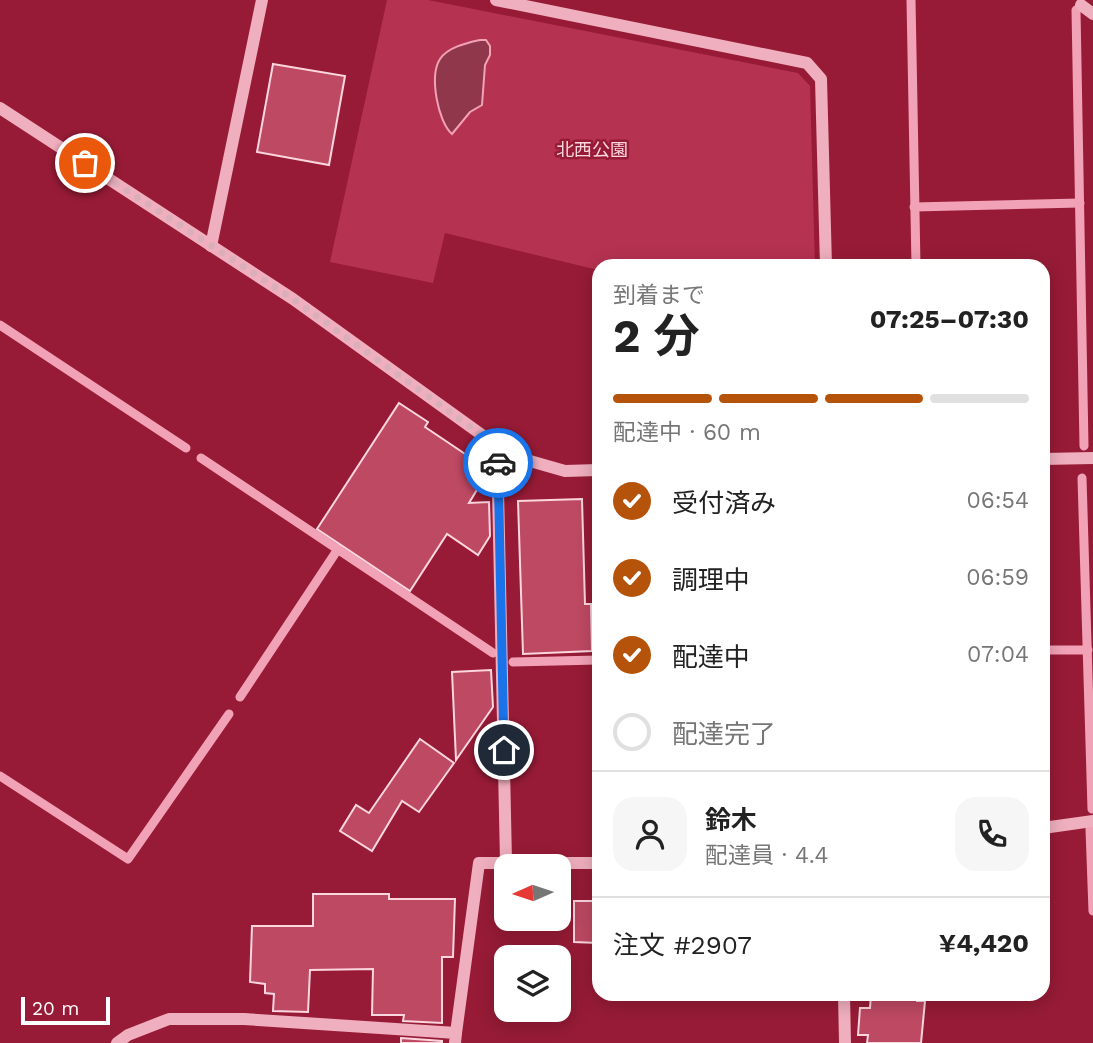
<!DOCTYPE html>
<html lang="ja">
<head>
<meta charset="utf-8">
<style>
  :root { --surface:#fff; --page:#f6f6f6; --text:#222; --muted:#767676; --line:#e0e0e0; --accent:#b45309 }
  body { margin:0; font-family:"Work Sans","Noto Sans JP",sans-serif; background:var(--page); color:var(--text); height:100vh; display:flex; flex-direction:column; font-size:26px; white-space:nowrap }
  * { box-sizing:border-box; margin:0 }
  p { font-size:23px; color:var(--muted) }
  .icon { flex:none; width:38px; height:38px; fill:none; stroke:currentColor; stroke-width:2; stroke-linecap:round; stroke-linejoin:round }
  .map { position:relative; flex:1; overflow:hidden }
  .panel { position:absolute; left:592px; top:259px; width:458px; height:742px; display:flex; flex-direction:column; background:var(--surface); border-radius:21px; box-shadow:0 4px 18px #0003 }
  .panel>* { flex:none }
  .needle { width:46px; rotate:267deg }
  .buttons { position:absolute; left:494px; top:854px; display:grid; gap:14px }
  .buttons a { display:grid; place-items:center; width:77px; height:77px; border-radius:14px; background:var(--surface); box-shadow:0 4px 18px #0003; font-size:35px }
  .scale { position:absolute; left:21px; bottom:18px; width:89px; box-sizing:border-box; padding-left:7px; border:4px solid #fff; border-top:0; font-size:19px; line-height:24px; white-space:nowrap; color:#fff; -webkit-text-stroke:5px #971b36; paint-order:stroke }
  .pin { position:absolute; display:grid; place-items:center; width:60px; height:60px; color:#fff; margin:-30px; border:4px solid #fff; border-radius:50%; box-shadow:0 2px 7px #0007 }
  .courier { position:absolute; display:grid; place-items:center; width:70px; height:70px; margin:-35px; border:5px solid #1a73e8; border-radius:50%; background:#fff; color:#222; box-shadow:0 2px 9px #0007 }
  .summary em { font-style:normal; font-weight:700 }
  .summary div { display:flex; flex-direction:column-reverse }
  .summary { display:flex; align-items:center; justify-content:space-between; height:119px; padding:0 21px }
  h1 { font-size:46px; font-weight:700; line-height:52px }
  .bar { display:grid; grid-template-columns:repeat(4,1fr); gap:10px 7px; align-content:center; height:84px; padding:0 21px }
  .bar i { height:9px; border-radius:5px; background:var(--line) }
  .bar .current { background:var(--accent) }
  .bar p { grid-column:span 4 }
  .line { display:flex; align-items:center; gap:18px; padding:0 21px; border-top:2px solid var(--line) }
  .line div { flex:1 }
  .round { display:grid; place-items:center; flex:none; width:74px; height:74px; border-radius:21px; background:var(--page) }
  ol { padding:0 21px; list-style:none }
  li { display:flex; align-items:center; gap:21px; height:77px }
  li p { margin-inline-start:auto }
  li .icon { padding:7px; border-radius:50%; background:var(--accent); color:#fff; stroke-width:4 }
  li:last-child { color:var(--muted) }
  li i { width:38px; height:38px; border:4px solid var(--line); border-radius:50% }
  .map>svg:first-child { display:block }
  .green { fill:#b63251 }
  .water { fill:#91374b; stroke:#f2a2b6; stroke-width:2 }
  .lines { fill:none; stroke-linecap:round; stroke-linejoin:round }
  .stream { stroke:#f2a2b6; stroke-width:9 }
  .building { fill:#be4963; stroke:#fbd6df; stroke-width:2 }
  .minor { stroke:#f0afbe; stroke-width:12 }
  .done { stroke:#dbafb9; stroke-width:7; stroke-dasharray:0 12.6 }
  .route { stroke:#1a73e8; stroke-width:9 }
  .labels { text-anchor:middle; stroke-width:5; stroke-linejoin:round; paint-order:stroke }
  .park-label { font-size:18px; fill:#fbd6df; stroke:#971b36 }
</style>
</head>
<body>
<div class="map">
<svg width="1093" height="1043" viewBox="0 0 1093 1043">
  <rect width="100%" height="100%" fill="#971b36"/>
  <polygon class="green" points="387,0 428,0 798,73 810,86 815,266 598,266 598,270 445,233 433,283 330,262"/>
  <path class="water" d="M480,40h6l4,6v9l-5,10 -3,40 -12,7 -18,22c-14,-12 -23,-58 -12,-75 8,-12 27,-16 40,-19z"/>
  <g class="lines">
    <g class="stream">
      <polyline points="911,0 916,266"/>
      <polyline points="1076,10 1084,446"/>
      <polyline points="914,207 1080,203"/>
      <polyline points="0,325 186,448"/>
      <polyline points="201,458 493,653"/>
      <polyline points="1082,478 1092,809"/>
      <polyline points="1043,650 1088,650"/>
      <polyline points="513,662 598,660"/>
      <polyline points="240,697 338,549"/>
      <polyline points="0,776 128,859 229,714"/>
      <polyline points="1090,829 1093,911"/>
    </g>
  </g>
  <g class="building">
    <polygon points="273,64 345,76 329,165 257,152"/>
    <polygon points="399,403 428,422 425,427 489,470 469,503 489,502 490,536 478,555 447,534 410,591 317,529"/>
    <polygon points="582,499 585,604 591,604 592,651 523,654 518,501"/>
    <polygon points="491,670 493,707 456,760 452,672"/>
    <polygon points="420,739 454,763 419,812 402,801 372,851 340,831 356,805 369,813"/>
    <polygon points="313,894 389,894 389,899 455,899 453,957 442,957 442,1023 403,1021 404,1015 372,1015 373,969 310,970 308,1012 273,1011 274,994 265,993 265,984 250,982 252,926 313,926"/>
    <polygon points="574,901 598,901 598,943 574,942"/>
    <polygon points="871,994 917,994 917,1001 925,1001 921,1043 867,1043 868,1035 858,1035 860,1008 870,1008"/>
    <polygon points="401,1038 442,1041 442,1043 401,1043"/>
  </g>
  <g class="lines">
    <g class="minor">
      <polyline points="496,0 807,63 821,79 826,266"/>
      <polyline points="1081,5 1093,14"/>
      <polyline points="0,108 293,299 482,435 523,459 565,471 598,470"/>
      <polyline points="211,246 262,0"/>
      <polyline points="497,444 506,861"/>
      <polyline points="1043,459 1093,458"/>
      <polyline points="1043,828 1093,821"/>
      <polyline points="844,994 845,1043"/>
      <polyline points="456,1033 479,863 598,863"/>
      <polyline points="117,1043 128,1035 169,1019 244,1019 456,1033 455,1043"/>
    </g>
  </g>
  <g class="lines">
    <polyline class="done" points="85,163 293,299 482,435 498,444 498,463"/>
    <polyline class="route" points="498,463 504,750"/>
  </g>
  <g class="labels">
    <g class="park-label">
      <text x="592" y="156">北西公園</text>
    </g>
  </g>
</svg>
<div class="buttons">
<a><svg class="needle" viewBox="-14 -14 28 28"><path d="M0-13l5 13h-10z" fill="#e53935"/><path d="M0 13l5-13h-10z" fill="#767676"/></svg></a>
<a><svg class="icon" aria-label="layers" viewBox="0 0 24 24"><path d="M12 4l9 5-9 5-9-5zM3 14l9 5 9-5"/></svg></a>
</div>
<div class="scale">20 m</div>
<div class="pin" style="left:85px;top:163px;background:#ea580c"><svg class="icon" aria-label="bag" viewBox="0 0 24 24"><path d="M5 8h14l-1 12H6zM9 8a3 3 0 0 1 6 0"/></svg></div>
<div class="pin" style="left:504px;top:750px;background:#1f2937"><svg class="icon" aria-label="home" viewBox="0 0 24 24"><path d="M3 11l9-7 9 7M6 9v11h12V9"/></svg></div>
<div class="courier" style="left:498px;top:463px"><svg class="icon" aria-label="car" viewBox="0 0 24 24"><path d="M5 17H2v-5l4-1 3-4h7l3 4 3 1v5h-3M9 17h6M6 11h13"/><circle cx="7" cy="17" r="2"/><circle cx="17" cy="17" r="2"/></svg></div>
<section class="panel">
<div class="summary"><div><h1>2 分</h1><p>到着まで</p></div><em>07:25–07:30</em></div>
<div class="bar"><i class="current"></i><i class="current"></i><i class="current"></i><i></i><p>配達中 · 60 m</p></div>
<ol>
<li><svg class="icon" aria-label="check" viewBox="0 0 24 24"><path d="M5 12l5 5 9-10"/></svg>受付済み<p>06:54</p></li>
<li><svg class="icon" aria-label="check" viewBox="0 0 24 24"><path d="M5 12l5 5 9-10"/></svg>調理中<p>06:59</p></li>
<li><svg class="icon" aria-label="check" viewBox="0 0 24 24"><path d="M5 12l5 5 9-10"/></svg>配達中<p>07:04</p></li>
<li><i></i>配達完了</li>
</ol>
<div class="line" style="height:126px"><a class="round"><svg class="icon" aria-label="person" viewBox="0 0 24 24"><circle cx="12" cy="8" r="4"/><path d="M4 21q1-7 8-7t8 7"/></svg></a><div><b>鈴木</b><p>配達員 · 4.4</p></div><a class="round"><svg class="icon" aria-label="phone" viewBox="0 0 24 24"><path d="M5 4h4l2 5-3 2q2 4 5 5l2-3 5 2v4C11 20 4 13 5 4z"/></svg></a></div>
<div class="line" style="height:91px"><div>注文 #2907</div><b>¥4,420</b></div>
</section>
</div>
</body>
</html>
